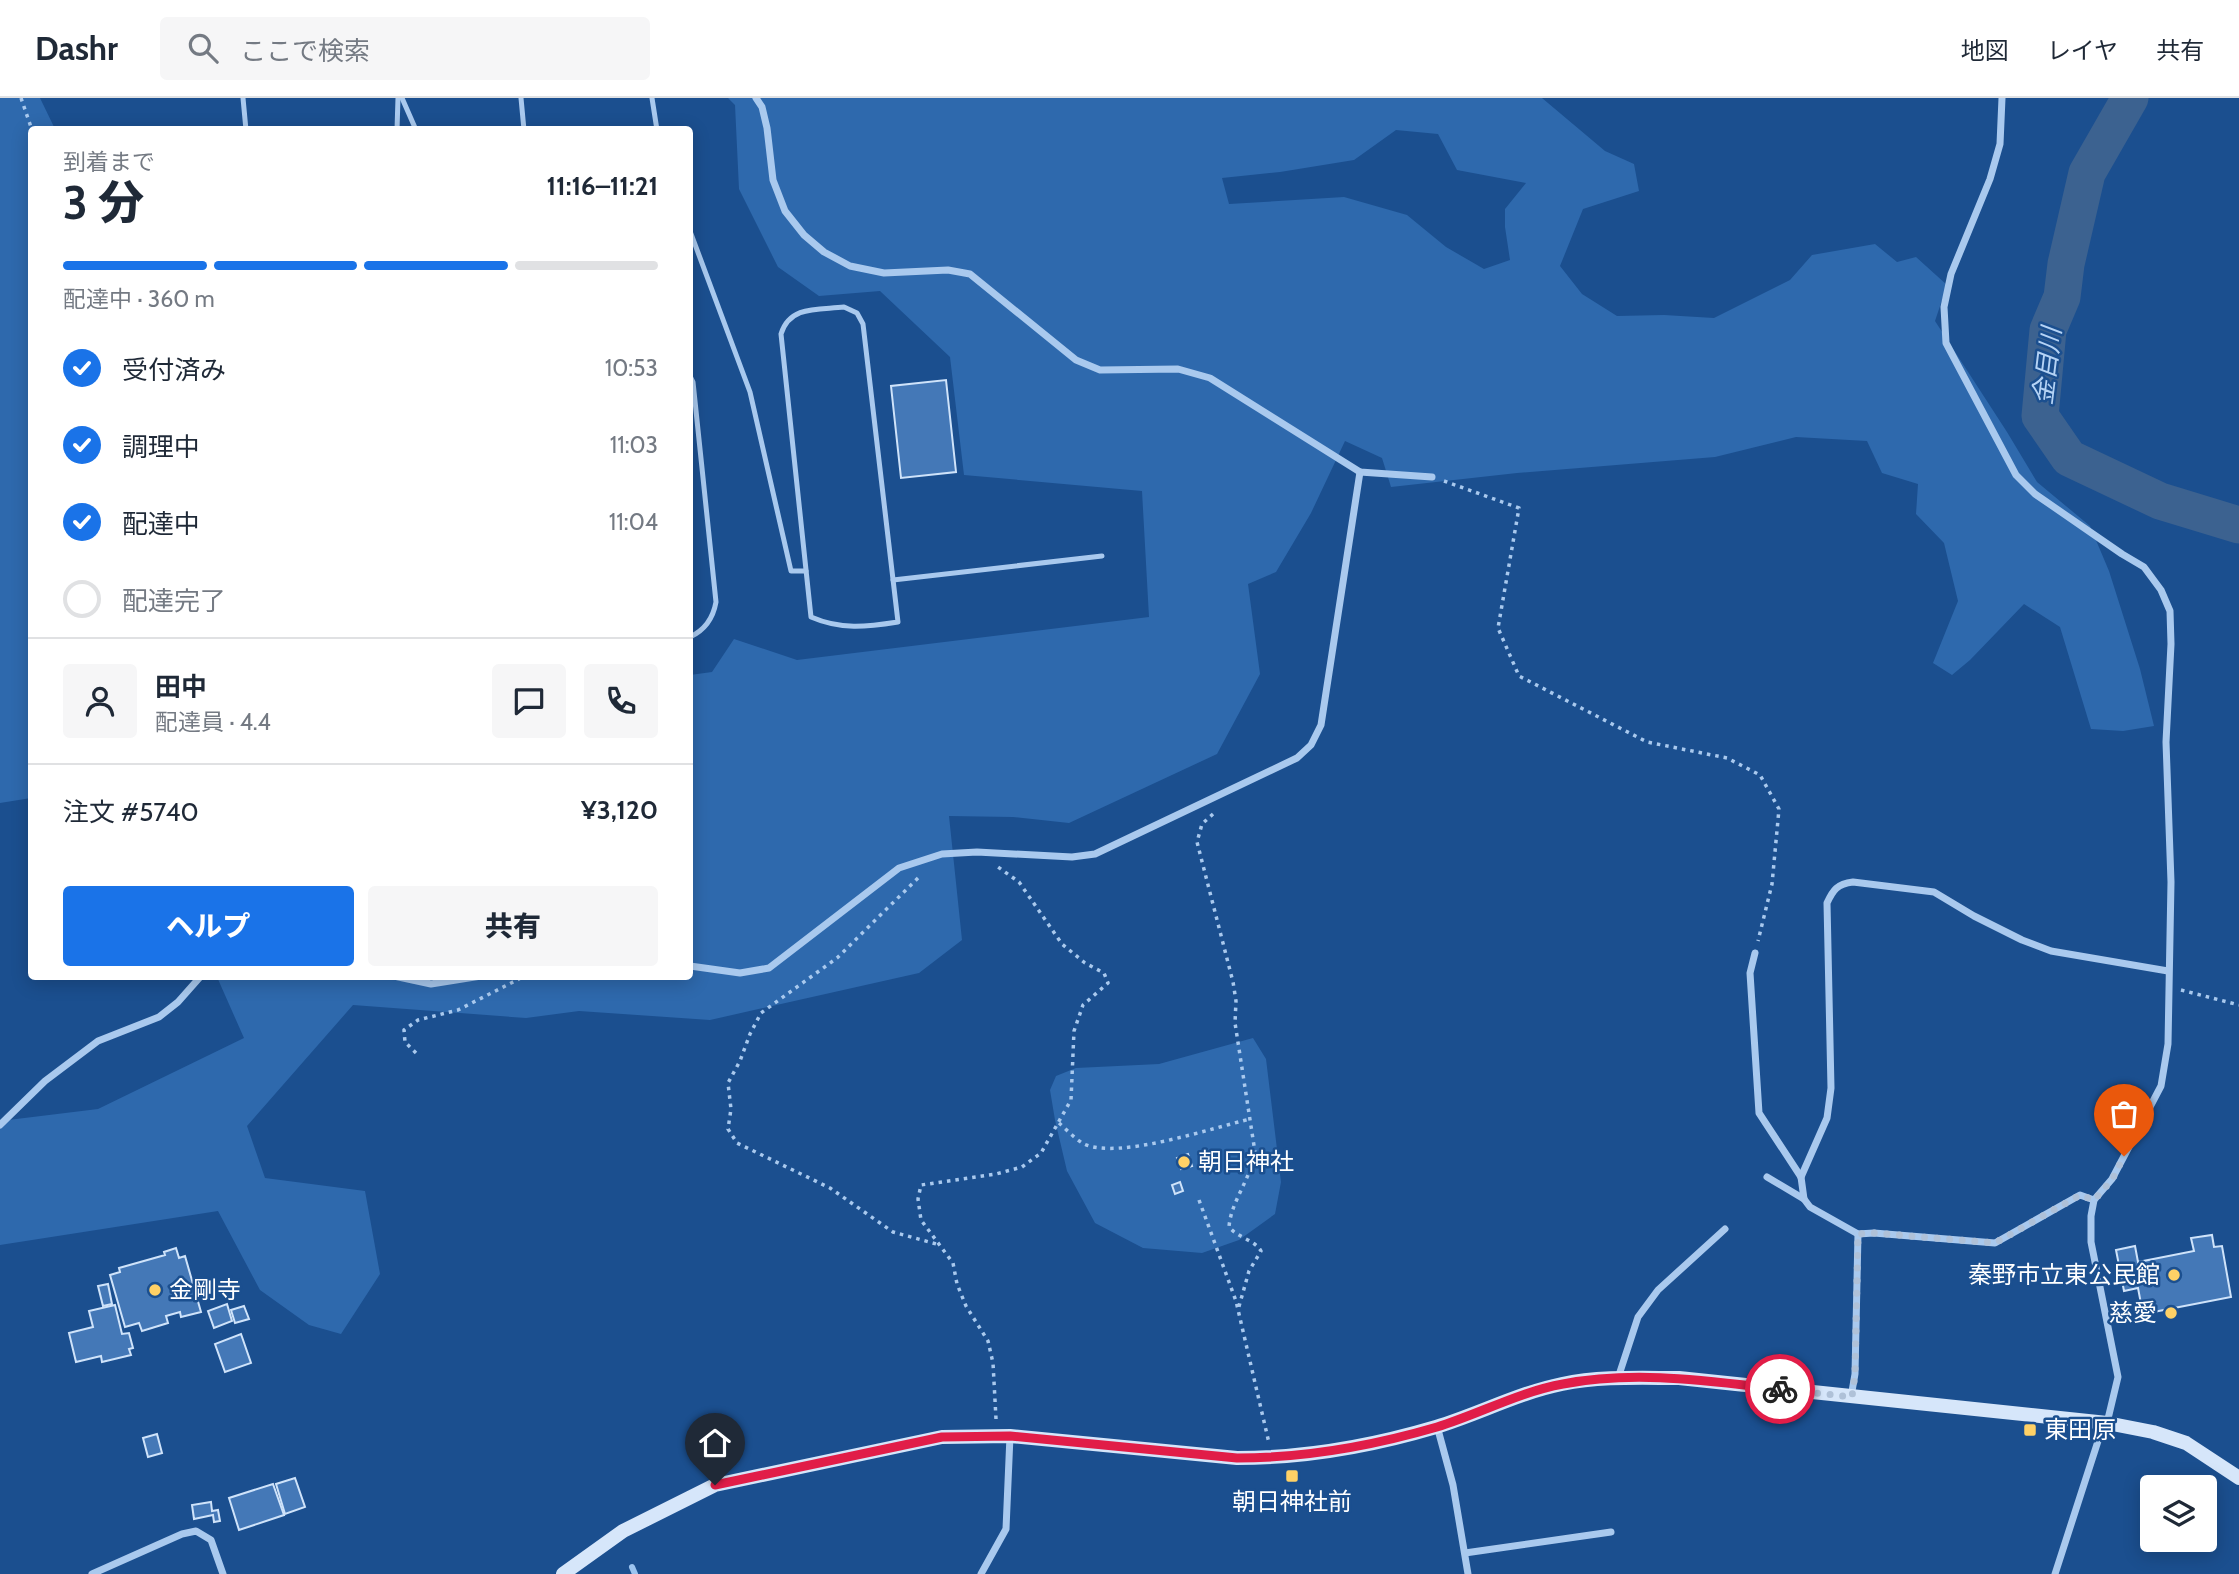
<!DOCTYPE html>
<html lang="ja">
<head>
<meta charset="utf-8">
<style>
  :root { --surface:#fff; --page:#f6f6f7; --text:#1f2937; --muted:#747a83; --line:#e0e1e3; --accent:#1a73e8 }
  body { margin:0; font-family:Cabin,"Noto Sans JP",sans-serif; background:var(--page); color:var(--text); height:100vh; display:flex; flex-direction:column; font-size:26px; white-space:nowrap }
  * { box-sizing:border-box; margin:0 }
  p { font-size:23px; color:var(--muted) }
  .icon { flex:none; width:38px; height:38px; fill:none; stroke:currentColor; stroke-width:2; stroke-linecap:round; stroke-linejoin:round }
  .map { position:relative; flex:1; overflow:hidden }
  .side { position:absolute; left:28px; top:28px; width:665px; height:854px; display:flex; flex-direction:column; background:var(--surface); border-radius:7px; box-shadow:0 4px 18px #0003 }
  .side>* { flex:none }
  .fabs { position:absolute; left:2140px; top:1377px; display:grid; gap:14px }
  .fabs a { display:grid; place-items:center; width:77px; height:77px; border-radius:7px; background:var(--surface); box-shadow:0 4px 18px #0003; font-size:35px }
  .pin { position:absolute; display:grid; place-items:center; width:60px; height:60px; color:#fff; margin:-72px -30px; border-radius:50% 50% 50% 0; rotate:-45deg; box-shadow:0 0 7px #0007 }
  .pin .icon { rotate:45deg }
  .courier { position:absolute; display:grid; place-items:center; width:70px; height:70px; margin:-35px; border:5px solid #e11d48; border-radius:50%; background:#fff; color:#222; box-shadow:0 2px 9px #0007 }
  .summary em { font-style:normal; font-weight:800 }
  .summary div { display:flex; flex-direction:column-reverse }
  .summary { display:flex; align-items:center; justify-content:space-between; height:119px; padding:0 35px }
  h1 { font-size:46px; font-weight:800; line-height:52px }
  .bar { display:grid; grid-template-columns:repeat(4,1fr); gap:10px 7px; align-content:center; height:84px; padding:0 35px }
  .bar i { height:9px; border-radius:5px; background:var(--line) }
  .bar .selected { background:var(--accent) }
  .bar p { grid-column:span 4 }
  .line { display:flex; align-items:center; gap:18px; padding:0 35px; border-top:2px solid var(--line) }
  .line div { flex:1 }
  .round { display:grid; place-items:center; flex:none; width:74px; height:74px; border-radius:7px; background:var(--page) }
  ol { padding:0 35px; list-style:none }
  li { display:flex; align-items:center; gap:21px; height:77px }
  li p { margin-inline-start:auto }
  li .icon { padding:7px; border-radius:50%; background:var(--accent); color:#fff; stroke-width:4 }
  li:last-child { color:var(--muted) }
  li i { width:38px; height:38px; border:4px solid var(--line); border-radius:50% }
  .action { display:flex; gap:14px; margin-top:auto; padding:14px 35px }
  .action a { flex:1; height:80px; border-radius:7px; background:var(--accent); color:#fff; font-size:28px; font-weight:800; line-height:80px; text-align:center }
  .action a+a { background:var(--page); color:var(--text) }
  header { display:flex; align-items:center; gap:42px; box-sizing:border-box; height:98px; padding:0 35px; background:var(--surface); border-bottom:2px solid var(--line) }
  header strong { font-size:33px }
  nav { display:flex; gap:38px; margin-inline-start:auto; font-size:24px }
  .search { width:490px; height:63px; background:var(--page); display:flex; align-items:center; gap:18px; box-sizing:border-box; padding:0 24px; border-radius:7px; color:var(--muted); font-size:26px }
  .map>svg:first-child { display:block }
  .green { fill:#2e69ad; fill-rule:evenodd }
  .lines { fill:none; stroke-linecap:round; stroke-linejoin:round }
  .stream { stroke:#9cc4f0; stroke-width:6 }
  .river { stroke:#3c6290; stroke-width:37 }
  .building { fill:#4478b7; stroke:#cfe3fa; stroke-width:2 }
  .path { stroke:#a9c9ee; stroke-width:3.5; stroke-dasharray:3.5 5; stroke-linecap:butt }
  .lane { stroke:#a9c9ee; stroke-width:5 }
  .street { stroke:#a9c9ee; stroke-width:7 }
  .secondary { stroke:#d6e6fa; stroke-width:14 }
  .done { stroke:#afc1d8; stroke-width:7; stroke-dasharray:0 12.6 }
  .route { stroke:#e11d48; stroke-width:9 }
  .poi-dot { fill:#ffd166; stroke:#1b4f8f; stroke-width:2.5 }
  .labels { text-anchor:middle; stroke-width:5; stroke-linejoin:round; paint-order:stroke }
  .poi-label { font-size:24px; fill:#fff; stroke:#1b4f8f; text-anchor:start }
  .water-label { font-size:26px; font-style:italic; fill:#b5d3f5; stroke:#1b4f8f }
</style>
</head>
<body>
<header>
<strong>Dashr</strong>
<div class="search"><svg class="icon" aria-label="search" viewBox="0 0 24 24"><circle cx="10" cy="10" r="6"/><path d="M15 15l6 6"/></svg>ここで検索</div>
<nav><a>地図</a><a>レイヤ</a><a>共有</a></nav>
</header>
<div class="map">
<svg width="2239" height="1476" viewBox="0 0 2239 1476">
  <rect width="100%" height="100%" fill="#1b4f8f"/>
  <g class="green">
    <polygon points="0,0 40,0 55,31 32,32 31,700 0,705"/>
    <path d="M728,0h814l63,53 29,13 5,27 -56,18 -23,57 22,28 35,22 47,-1 50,3 76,-38 22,-25 63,-11 22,18 19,-5 31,28 -12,36 72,111 30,50 53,44 19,45 31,98 14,57 -31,5 -32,-2 -31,-102 -36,-23 -54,56 -18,15 -19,-12 25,-62 -14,-58 -28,-29 2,-30 -36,-11 -15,-32 -71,-4 -81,20 -198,16 -126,14 -9,-29 -37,-17 -34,72 -35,59 -28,12 12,90 -43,80 -148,69 -56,-6 -64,-1 13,124 -43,33 -209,47 -131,-9 -53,7 -173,-13 -106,121 18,52 100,13 15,83 -39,60 -32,-9 -49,-35 -42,-79 -218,34v-124l98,-12 146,-71 -27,-61 473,-1v-301l22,-3 22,-33 63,21 352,-43 -7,-126 -178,-16 -14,-118 -70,-66 -61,5 -41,-29 -39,-78 -4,-84zM1396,32l42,4 19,36 69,13 -21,26v18l5,33 -26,9 -38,-22 -39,-32 -63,-18 -115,7 -7,-26 58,-6 74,-12z"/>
    <polygon points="1253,940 1266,961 1281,1084 1275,1116 1239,1142 1202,1155 1143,1150 1095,1125 1067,1073 1055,1022 1050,992 1056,978 1076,970 1159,966"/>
  </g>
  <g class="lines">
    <polyline class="stream" points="632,1469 635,1476"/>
    <polyline class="river" points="2130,0 2087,75 2066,166 2062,199 2048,232 2040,318 2069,360 2160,403 2239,427"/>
  </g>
  <g class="building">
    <polygon points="946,282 956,374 901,380 891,288"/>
    <polygon points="1188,1056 1192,1068 1181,1071 1177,1060"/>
    <polygon points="1180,1084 1183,1093 1175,1096 1172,1087"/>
    <polygon points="2212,1137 2214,1149 2222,1148 2231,1199 2143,1216 2138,1190 2124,1193 2116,1152 2135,1148 2138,1164 2194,1153 2191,1140"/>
    <polygon points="176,1150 179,1160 185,1158 201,1214 181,1219 180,1214 166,1218 168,1225 142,1233 139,1225 125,1229 110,1177 120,1174 119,1170 165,1157 164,1154"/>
    <polygon points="108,1186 112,1206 103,1208 98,1188"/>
    <polygon points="227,1206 232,1223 214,1230 208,1213"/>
    <polygon points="115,1207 122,1236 129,1235 133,1250 129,1251 131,1257 102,1264 101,1258 76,1264 69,1235 93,1229 89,1213"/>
    <polygon points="244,1208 249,1221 235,1225 231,1212"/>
    <polygon points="241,1236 251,1265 225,1274 215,1246"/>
    <polygon points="157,1336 162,1355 148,1359 143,1340"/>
    <polygon points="295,1380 305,1409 285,1416 276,1386"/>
    <polygon points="273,1386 284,1417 239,1432 229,1400"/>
    <polygon points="211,1404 212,1413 218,1412 220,1423 214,1424 213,1417 194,1421 192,1407"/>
  </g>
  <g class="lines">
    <g class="path">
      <polyline points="21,0 32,32"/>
      <polyline points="1444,383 1519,410 1498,530 1519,578 1647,644 1727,660 1760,677 1779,711 1772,786 1758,843"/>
      <path d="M1213,716l-11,10 -5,18 36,140 3,19 -1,22 20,129c-5,29 -24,49 -26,75 9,11 26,13 32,24l-12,20 -11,39"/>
      <polyline points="918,780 837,860 761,915 750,936 740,963 728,985 731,1011 728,1031 737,1045 830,1090 893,1134 940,1147"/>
      <polyline points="2181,892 2239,907"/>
      <polyline points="416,955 405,944 404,932 418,922 458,912 519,881 521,878"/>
      <path d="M1059,1025c7,6 16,16 25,21 34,16 128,-16 166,-25"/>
      <polyline points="1199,1102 1236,1203 1269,1345"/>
      <polyline points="996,1321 993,1265 988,1243 966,1208 957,1186 953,1165 921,1122 918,1101 921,1087 996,1076 1022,1069 1041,1055 1071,1002 1074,933 1083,907 1108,885 1104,875 1085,865 1062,846 1019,784 998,769"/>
    </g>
    <g class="lane">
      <polyline points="243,0 246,32"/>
      <polyline points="402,0 416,32"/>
      <polyline points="521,0 524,32"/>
      <polyline points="652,0 657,32"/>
      <polyline points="397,32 398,0"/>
      <polyline points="690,133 750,294 791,473 806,473"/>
      <path d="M844,209l13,6 6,11 35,298c-32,5 -57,8 -87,-5l-30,-283c9,-29 38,-24 63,-27z"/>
      <path d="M690,278l3,6 23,220c-3,17 -11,28 -26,35"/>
      <polyline points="893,482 1102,458"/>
    </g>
    <g class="street">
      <polyline points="756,0 762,9 767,30 773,82 785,113 804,137 824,154 850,168 884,175 948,172 970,176 1076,262 1100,272 1178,271 1210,280 1360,374 1432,379"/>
      <polyline points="2002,0 2000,46 1990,81 1951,176 1944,209 1946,245 2016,377 2035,396 2122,456 2144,469 2161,492 2170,513 2171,546 2166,644 2171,784 2168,946 2161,988 2112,1081 2094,1102 2091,1118 2091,1144 2118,1279 2107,1325 2099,1340 2055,1476"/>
      <polyline points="1755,855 1750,875 1759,1015 1801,1079 1804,1101 1810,1109 1858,1136 1874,1135 1995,1145 2080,1097 2094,1102"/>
      <polyline points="690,868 740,875 769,870 899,770 942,756 977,754 1072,759 1095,756 1297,660 1311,647 1321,627 1360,374"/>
      <polyline points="394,878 431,886 481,878"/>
      <polyline points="0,1027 45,983 98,943 159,919 178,904 201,878"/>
      <polyline points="1767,1079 1804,1101"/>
      <path d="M1801,1079l26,-59 4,-30 -4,-185c6,-13 10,-19 26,-21l81,10 40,24 48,24 29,11 117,20"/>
      <polyline points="1618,1280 1638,1219 1658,1192 1725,1131"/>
      <polyline points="1851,1299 1855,1276 1858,1136"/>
      <polyline points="1437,1328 1453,1387 1468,1476"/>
      <polyline points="1465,1455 1611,1434"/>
      <polyline points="92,1476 182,1436 196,1433 211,1442 223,1476"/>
      <polyline points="981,1476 1006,1431 1010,1338"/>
    </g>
    <path class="secondary" d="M563,1476l60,-43 92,-46 227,-48 68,-1 227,22c68,0 135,-12 199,-31 43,-13 82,-34 126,-43 38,-8 78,-6 117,-6l428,45 46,9 33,11 53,35"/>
  </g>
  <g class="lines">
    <polyline class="done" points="1780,1291 1852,1299 1855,1276 1858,1136 1874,1135 1995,1145 2080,1097 2094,1102 2112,1082 2124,1058"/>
    <path class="route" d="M715,1387l227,-48 68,-1 227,22c68,0 135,-12 200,-31 42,-13 82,-35 126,-43 72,-14 145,-3 217,5"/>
  </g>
  <g class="poi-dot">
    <circle cx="1184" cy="1064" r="7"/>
    <circle cx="2174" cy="1177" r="7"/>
    <circle cx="155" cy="1192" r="7"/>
    <circle cx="2171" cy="1215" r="7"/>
    <rect x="2023" y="1325" width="14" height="14" rx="3.5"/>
    <rect x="1285" y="1371" width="14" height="14" rx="3.5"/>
  </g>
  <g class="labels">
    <g class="poi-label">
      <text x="1198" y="1072">朝日神社</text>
      <text x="2160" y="1185" text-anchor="end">秦野市立東公民館</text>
      <text x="169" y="1200">金剛寺</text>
      <text x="2157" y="1223" text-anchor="end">慈愛</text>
      <text x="2044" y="1340">東田原</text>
      <text x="1292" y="1412" text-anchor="middle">朝日神社前</text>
    </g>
    <g class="water-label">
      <text transform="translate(2047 268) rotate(-83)" y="9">金目川</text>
    </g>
  </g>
</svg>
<div class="fabs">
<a><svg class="icon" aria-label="layers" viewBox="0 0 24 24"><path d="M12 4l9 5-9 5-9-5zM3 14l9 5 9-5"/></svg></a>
</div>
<div class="pin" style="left:2124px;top:1058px;background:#ea580c"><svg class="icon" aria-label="bag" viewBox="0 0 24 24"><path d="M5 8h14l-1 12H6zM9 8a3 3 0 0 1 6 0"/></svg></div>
<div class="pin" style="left:715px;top:1387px;background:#1f2937"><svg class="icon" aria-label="home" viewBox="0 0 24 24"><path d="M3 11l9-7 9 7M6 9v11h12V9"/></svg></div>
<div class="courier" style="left:1780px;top:1291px"><svg class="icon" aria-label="bike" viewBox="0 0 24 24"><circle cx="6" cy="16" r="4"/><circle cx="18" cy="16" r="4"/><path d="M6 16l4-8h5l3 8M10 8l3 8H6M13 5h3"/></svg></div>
<section class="side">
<div class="summary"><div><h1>3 分</h1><p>到着まで</p></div><em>11:16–11:21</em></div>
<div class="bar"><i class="selected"></i><i class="selected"></i><i class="selected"></i><i></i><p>配達中 · 360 m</p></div>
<ol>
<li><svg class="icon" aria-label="check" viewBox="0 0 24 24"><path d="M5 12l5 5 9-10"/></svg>受付済み<p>10:53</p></li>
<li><svg class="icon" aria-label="check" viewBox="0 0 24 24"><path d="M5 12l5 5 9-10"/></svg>調理中<p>11:03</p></li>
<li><svg class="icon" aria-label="check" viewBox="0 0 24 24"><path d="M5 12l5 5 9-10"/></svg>配達中<p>11:04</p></li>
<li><i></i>配達完了</li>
</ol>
<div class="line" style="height:126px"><a class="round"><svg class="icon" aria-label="person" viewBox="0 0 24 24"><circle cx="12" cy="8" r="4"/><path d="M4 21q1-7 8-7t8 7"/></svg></a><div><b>田中</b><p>配達員 · 4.4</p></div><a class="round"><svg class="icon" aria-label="chat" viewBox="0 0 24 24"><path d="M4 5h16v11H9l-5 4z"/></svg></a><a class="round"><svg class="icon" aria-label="phone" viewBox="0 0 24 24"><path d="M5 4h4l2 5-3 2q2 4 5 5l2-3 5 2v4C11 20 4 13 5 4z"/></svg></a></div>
<div class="line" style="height:91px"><div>注文 #5740</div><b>¥3,120</b></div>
<div class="action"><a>ヘルプ</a><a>共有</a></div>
</section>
</div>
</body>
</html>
